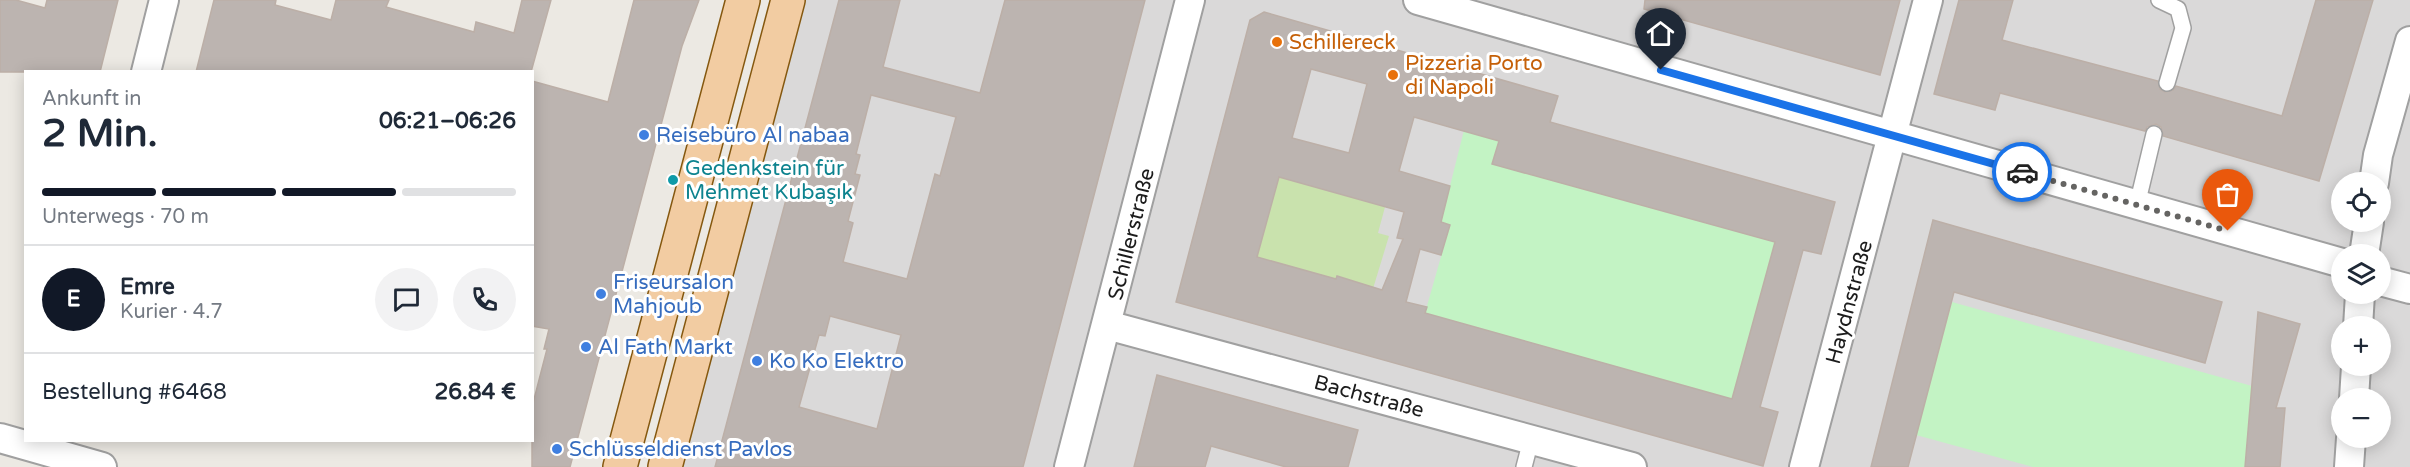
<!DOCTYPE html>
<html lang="de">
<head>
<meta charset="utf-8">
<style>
  :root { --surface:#fff; --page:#f2f2f3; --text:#1f2937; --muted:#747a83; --line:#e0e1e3; --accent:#111827 }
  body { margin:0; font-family:"Varela Round",sans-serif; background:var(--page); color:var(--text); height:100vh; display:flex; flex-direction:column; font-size:22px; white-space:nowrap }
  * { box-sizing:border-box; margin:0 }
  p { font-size:20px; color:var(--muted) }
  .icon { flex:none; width:33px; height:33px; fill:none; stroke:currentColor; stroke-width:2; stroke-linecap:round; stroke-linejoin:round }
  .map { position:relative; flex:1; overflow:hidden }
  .drawer { position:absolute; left:24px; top:70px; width:510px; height:372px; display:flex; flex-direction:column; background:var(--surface); border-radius:0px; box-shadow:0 3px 15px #0003 }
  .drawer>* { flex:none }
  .buttons { position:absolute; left:2331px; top:172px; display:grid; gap:12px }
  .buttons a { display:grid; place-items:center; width:60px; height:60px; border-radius:50%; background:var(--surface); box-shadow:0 3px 15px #0003; font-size:30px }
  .pin { position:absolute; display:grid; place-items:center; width:51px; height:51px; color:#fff; margin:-62px -26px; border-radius:50% 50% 50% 0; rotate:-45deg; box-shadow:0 0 6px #0007 }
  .pin .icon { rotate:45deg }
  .courier { position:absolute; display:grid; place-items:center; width:60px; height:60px; margin:-30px; border:4px solid #1a73e8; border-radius:50%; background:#fff; color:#222; box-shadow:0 2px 8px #0007 }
  .headline em { font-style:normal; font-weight:800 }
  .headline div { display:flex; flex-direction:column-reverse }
  .headline { display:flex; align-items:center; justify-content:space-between; height:102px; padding:0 18px }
  h1 { font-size:39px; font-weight:800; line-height:45px }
  .bar { display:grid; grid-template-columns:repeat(4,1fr); gap:9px 6px; align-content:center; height:72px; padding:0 18px }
  .bar i { height:8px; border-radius:4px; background:var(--line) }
  .bar .selected { background:var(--accent) }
  .bar p { grid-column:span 4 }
  .line { display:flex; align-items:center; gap:15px; padding:0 18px; border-top:2px solid var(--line) }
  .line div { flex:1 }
  .round { display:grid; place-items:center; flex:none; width:63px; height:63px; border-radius:32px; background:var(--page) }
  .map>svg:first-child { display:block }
  .residential { fill:#dad9d9; fill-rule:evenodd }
  .grass { fill:#c9e2ad }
  .park { fill:#c3f3c4 }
  .building { fill:#bcb4b0; stroke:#bcafa7; stroke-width:1.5; fill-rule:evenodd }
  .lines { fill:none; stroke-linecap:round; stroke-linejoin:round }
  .lane-casing { stroke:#a0a0a0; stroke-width:18 }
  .street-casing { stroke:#a0a0a0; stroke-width:32 }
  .primary-casing { stroke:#85580f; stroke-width:36 }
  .lane { stroke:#fff; stroke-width:15 }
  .street { stroke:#fff; stroke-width:28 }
  .primary { stroke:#f2cca2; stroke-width:33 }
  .done { stroke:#656462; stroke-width:6; stroke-dasharray:0 10.8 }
  .route { stroke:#1a73e8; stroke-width:8 }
  .food-dot { fill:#e8710a; stroke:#fff; stroke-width:2 }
  .shop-dot { fill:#3f7fe0; stroke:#fff; stroke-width:2 }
  .culture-dot { fill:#0f9aa8; stroke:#fff; stroke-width:2 }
  .labels { text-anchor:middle; stroke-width:6; stroke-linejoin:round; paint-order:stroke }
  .food-label { font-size:21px; fill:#c56008; stroke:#fff; text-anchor:start }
  .shop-label { font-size:21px; fill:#366cbe; stroke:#fff; text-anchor:start }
  .culture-label { font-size:21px; fill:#0d838f; stroke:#fff; text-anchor:start }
  .street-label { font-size:21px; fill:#1c1c1c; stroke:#fff }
</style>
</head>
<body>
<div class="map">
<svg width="2410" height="467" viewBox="0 0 2410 467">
  <rect width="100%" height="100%" fill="#ece9e3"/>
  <path class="residential" d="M804,0h1606v467h-1727zM2342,183h38v39h-38zM2342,255h38v39h-38zM2342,327h38v39h-38zM2342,399h38v39h-38z"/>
  <path class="grass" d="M1272,175l113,32 -7,26 11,3 -17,56 -35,-16 -2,5 -32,-11 -59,-15c21,-31 30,-41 28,-80z"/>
  <g class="park">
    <polygon points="1464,130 1499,139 1492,164 1803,250 1796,274 1768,267 1739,374 1767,383 1760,407 1425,313 1450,225 1441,222"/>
    <polygon points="1952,302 2252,386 2245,467 2033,467 1916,435"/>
  </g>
  <g class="building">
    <polygon points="0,0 16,0 45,8 47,0 118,0 100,72 0,72"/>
    <polygon points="214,0 276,0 275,5 331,20 336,0 389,0 386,7 474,32 476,22 514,33 522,0 551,0 531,72 196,72"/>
    <polygon points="634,0 699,0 682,46 570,467 532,467 532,407 547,349 544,349 549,329 532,326 532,81 608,102"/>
    <path d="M839,0h61l-17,67 97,26 25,-93h140l-122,467h-308zM871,95l85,22 -16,59 -5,-2 -28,105 -64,-17 10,-39 -5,-2 12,-46 -5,-1 5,-19 -4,-1zM830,316l71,19 -24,94 -78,-22 20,-72 6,1z"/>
    <polygon points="1645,0 1900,0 1880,75 1644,9"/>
    <polygon points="1959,0 2013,0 2002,40 2158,81 2160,89 2165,92 2173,90 2176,86 2282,116 2316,0 2373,0 2319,181 2163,136 2161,127 2156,124 2147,127 2145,131 2000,93 1995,110 1934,94"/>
    <path d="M1264,12l294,84 -8,26 285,80 -14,52 -18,-4 -43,157 18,5 -15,54 -587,-164 74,-282zM1311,69l56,15 -18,69 -57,-15zM1414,117l85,24 -7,23 283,78 -43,157 -307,-86 2,-6 -21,-5 14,-53 21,6 9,-30 -9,-3 9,-36 -51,-15zM1279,177l125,35 -7,26 6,1 -21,51 -45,-14 -1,3 -79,-22z"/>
    <polygon points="1933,220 2222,302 2205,363 1954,292 1908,467 1871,467"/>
    <polygon points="2258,312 2300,324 2276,408 2285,408 2280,467 2245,467"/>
    <polygon points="1157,375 1358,430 1348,467 1286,467 1211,446 1205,467 1134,467"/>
  </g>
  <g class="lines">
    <defs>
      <g id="lane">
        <polyline points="2159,0 2178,9 2183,28 2167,83"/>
        <polyline points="2137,205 2154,134"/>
        <polyline points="1524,467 1531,440"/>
      </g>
      <g id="street">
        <polyline points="1418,0 2342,263"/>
        <polyline points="146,72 164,0"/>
        <polyline points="2374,183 2378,155 2410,41"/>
        <polyline points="2364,255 2369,222"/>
        <polyline points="2380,281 2410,289"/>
        <polyline points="1107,325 1632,467"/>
        <polyline points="2358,327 2360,294"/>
        <polyline points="2354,399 2356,366"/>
        <polyline points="0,438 102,467"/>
        <polyline points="1069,467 1190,0"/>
        <polyline points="1804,467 1928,0"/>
        <polyline points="2349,467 2351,438"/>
      </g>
      <g id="primary">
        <polyline points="620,467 743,0"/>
        <polyline points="665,467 788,0"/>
      </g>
    </defs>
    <use href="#lane" class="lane-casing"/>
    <use href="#street" class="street-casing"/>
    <use href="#primary" class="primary-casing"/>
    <use href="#lane" class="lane"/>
    <use href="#street" class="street"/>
    <use href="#primary" class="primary"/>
  </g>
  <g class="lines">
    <polyline class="done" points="2022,172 2228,231"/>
    <polyline class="route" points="1661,70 2022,172"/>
  </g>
  <g class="food-dot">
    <circle cx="1277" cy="42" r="6"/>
    <circle cx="1393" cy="75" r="6"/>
  </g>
  <g class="shop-dot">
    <circle cx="644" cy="135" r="6"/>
    <circle cx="601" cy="294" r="6"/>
    <circle cx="586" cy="347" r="6"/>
    <circle cx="757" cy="361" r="6"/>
    <circle cx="557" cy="449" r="6"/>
  </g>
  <circle class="culture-dot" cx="673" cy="180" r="6"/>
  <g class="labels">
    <g class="food-label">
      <text x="1289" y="49">Schillereck</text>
      <text x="1405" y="70">Pizzeria Porto<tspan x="1405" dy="24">di Napoli</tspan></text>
    </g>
    <g class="shop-label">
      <text x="656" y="142">Reisebüro Al nabaa</text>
      <text x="613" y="289">Friseursalon<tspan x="613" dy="24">Mahjoub</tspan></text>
      <text x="598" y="354">Al Fath Markt</text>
      <text x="769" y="368">Ko Ko Elektro</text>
      <text x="569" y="456">Schlüsseldienst Pavlos</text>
    </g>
    <g class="culture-label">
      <text x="685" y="175">Gedenkstein für<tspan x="685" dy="24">Mehmet Kubaşık</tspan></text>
    </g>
    <g class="street-label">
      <text transform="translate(1131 234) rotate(-76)" y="7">Schillerstraße</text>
      <text transform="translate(1849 302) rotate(-75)" y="7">Haydnstraße</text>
      <text transform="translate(1369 396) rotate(15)" y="7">Bachstraße</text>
    </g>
  </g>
</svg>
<div class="buttons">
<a><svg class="icon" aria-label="locate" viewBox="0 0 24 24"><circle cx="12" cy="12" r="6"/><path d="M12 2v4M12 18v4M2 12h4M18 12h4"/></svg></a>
<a><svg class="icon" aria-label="layers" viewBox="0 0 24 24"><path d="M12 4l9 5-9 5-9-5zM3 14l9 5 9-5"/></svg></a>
<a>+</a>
<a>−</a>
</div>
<div class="pin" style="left:2228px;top:231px;background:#ea580c"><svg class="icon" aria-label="bag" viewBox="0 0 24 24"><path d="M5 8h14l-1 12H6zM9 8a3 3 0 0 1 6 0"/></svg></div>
<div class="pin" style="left:1661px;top:70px;background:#1f2937"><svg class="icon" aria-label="home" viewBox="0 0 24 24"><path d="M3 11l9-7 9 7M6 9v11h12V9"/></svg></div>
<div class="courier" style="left:2022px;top:172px"><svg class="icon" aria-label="car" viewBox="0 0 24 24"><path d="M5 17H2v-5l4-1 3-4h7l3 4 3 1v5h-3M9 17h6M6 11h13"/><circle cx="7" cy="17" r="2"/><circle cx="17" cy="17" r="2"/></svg></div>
<section class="drawer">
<div class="headline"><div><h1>2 Min.</h1><p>Ankunft in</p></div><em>06:21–06:26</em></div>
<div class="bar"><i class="selected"></i><i class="selected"></i><i class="selected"></i><i></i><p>Unterwegs · 70 m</p></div>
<div class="line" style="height:108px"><b class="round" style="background:var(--accent);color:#fff">E</b><div><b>Emre</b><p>Kurier · 4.7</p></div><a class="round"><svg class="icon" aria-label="chat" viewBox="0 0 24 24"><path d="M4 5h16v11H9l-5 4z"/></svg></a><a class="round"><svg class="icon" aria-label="phone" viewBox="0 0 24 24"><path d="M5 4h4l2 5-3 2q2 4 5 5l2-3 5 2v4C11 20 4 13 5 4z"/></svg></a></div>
<div class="line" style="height:78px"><div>Bestellung #6468</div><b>26.84 €</b></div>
</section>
</div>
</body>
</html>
